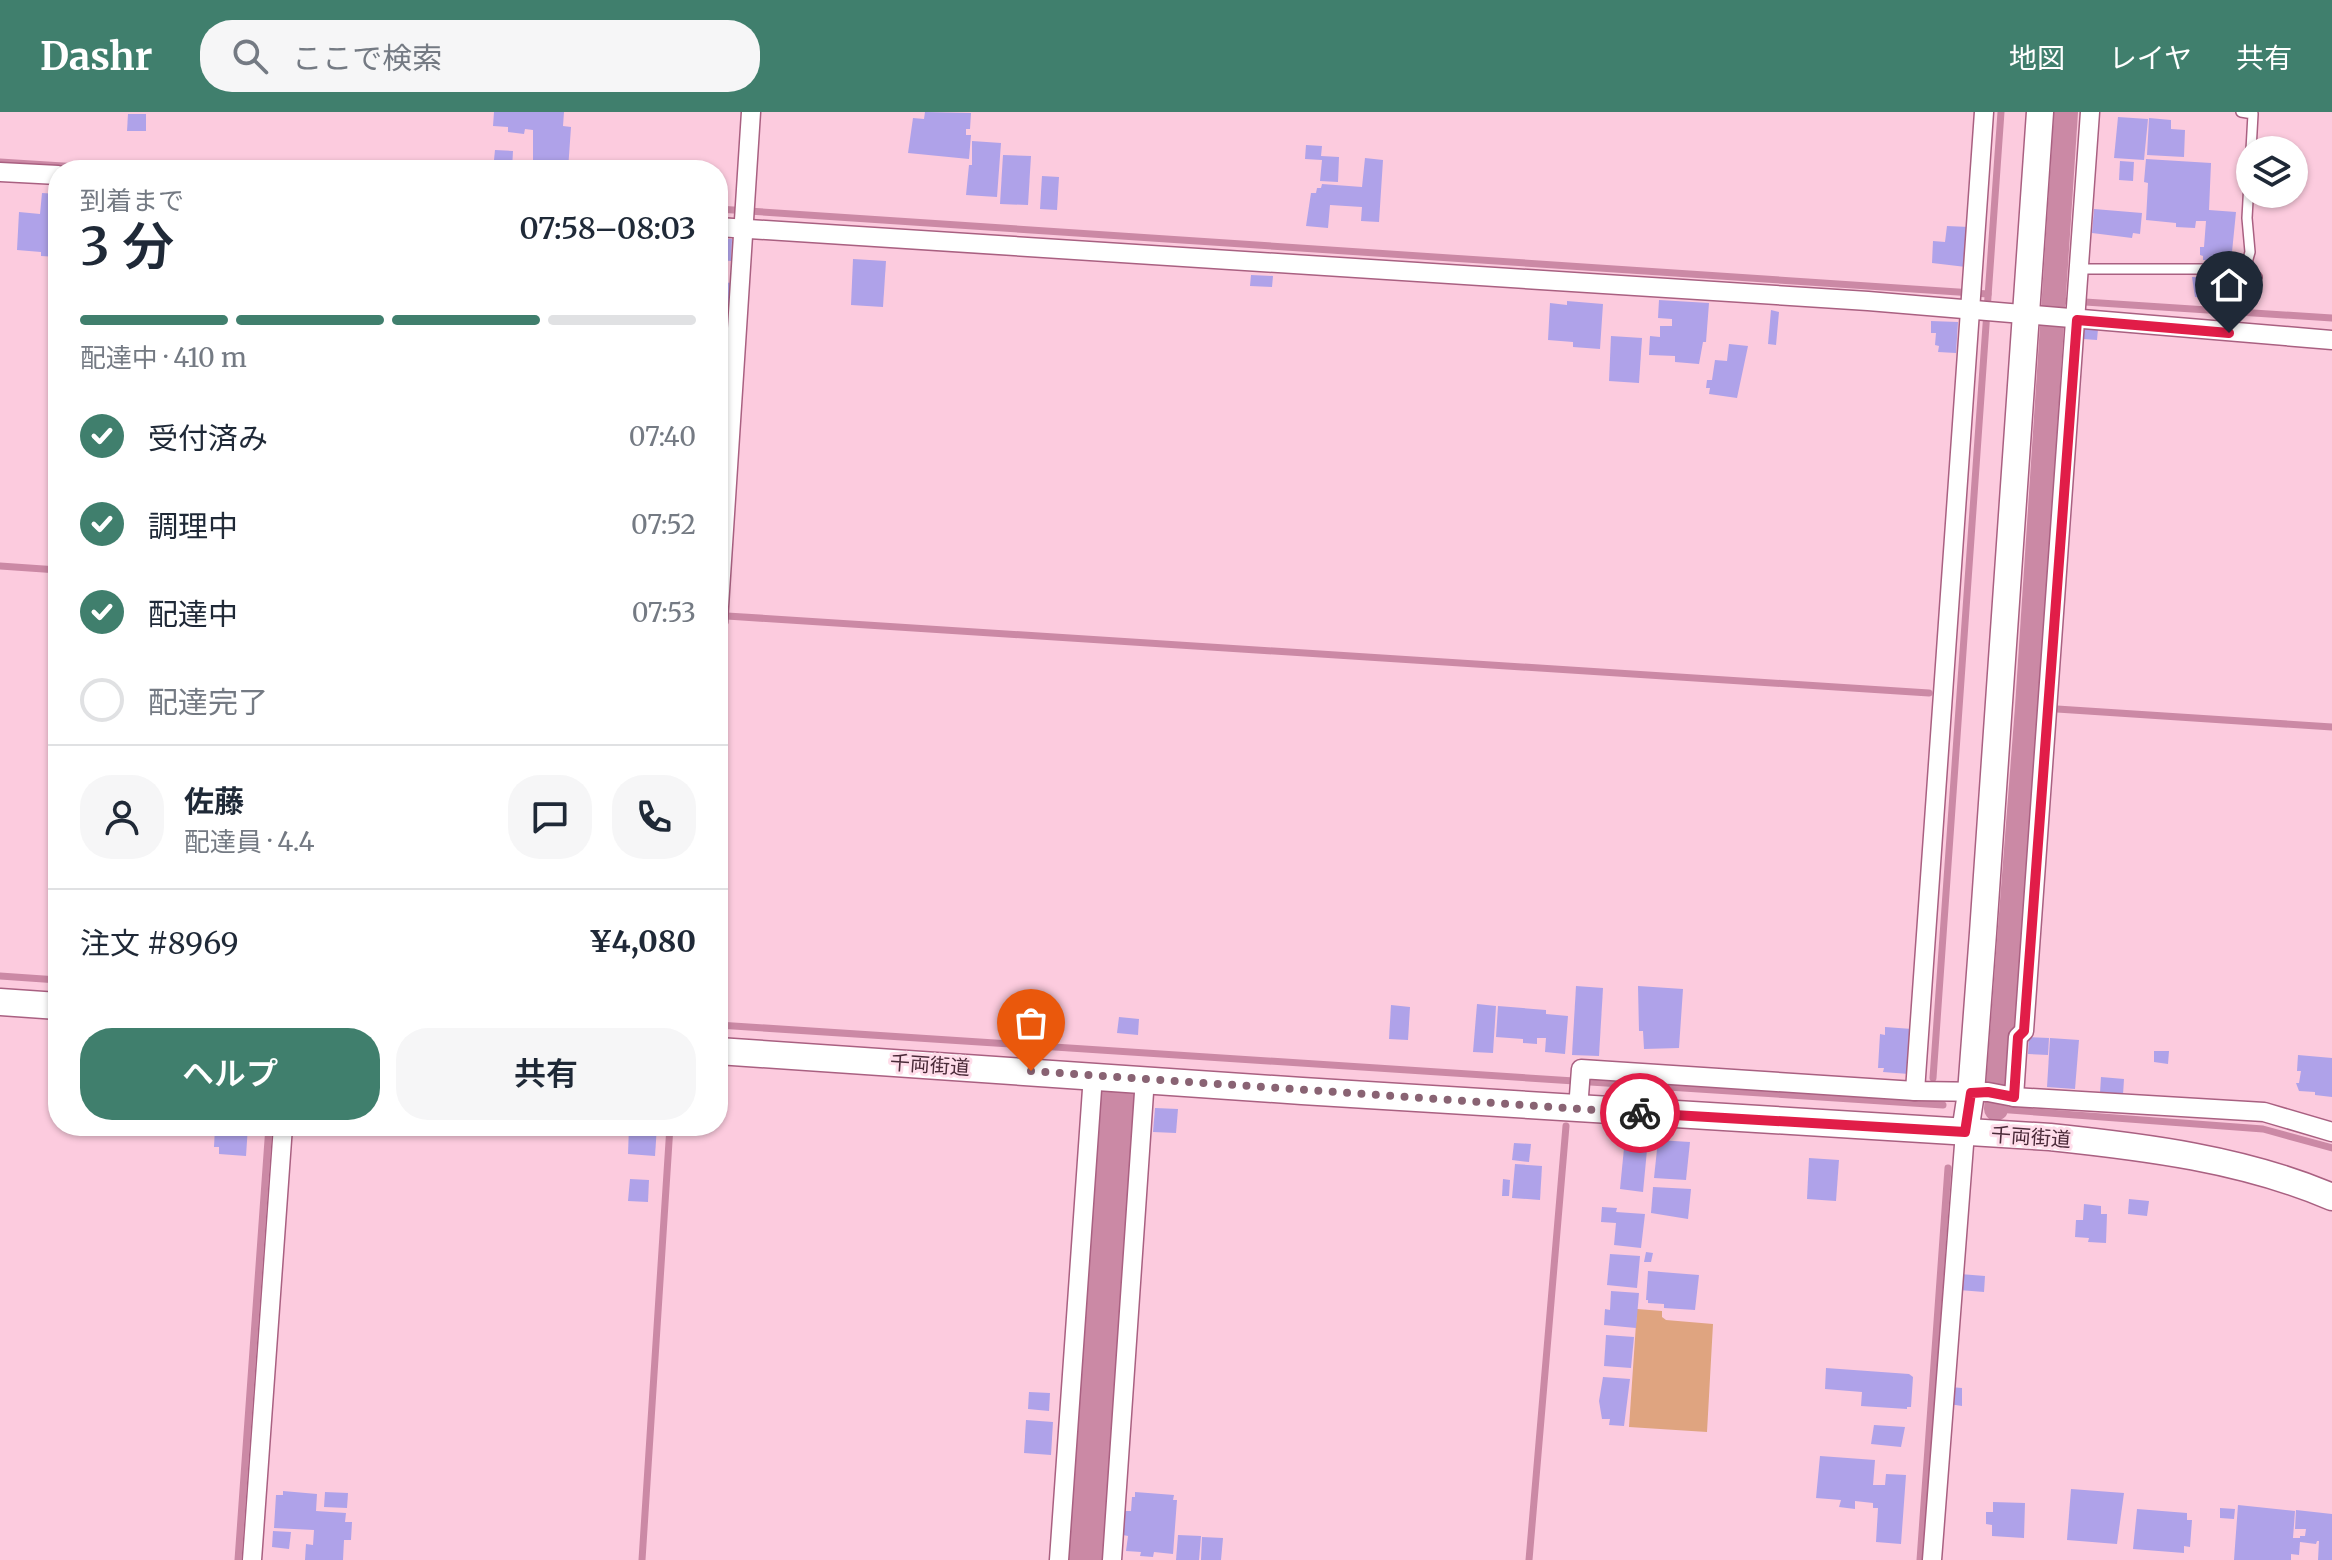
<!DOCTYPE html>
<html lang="ja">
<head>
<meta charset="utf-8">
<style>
  :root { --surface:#fff; --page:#f6f6f7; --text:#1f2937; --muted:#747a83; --line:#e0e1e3; --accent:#407f6d }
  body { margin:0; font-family:Merriweather,"Noto Sans JP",serif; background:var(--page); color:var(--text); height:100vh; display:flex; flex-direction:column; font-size:30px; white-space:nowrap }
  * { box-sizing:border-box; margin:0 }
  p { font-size:26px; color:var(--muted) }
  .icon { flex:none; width:44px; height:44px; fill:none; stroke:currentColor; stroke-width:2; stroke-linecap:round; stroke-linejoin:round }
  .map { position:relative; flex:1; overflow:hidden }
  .side { position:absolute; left:48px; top:48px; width:680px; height:976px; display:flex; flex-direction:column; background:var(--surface); border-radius:32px; box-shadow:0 2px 6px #0004 }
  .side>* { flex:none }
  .buttons { position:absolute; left:2236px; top:24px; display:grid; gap:16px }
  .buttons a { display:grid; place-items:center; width:72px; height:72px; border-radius:50%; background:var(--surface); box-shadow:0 2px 6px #0004; font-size:40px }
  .pin { position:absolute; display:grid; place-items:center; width:68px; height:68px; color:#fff; margin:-82px -34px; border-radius:50% 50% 50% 0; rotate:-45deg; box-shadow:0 0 8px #0007 }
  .pin .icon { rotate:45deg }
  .courier { position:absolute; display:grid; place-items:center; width:80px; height:80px; margin:-40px; border:6px solid #e11d48; border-radius:50%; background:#fff; color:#222; box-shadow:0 2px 10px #0007 }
  .summary em { font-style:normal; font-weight:600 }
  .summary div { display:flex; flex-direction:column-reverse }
  .summary { display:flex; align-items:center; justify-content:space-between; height:136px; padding:0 32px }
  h1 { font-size:52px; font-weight:600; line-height:60px }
  .bar { display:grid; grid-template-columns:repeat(4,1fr); gap:12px 8px; align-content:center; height:96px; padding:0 32px }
  .bar i { height:10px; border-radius:6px; background:var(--line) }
  .bar .selected { background:var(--accent) }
  .bar p { grid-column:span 4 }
  .line { display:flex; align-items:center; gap:20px; padding:0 32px; border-top:2px solid var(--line) }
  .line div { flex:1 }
  .round { display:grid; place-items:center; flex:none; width:84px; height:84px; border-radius:32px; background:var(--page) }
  ol { padding:0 32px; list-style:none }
  li { display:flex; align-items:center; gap:24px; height:88px }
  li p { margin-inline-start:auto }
  li .icon { padding:8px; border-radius:50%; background:var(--accent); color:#fff; stroke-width:4 }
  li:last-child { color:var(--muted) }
  li i { width:44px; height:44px; border:4px solid var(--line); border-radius:50% }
  .button { display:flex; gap:16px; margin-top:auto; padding:16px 32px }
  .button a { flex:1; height:92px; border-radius:32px; background:var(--accent); color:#fff; font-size:32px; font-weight:600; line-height:92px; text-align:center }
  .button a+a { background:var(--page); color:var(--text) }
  header { display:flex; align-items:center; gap:48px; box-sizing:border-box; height:112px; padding:0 40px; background:var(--accent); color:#fff }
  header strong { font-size:38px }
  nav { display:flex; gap:44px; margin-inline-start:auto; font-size:28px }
  .search { width:560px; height:72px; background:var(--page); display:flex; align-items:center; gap:20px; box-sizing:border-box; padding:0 28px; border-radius:32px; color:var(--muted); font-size:30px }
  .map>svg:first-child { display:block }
  .green { fill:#dfa480 }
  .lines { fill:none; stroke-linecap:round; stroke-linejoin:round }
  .stream { stroke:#cb89a5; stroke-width:7 }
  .canal { stroke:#cb89a5; stroke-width:24 }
  .river { stroke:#cb89a5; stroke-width:40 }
  .building { fill:#afa2e9 }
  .lane-casing { stroke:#a96081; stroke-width:12 }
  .street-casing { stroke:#a96081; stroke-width:21 }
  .secondary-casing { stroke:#a96081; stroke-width:29 }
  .lane { stroke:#fff; stroke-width:9 }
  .street { stroke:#fff; stroke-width:18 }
  .secondary { stroke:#fff; stroke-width:26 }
  .done { stroke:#896373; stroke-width:8; stroke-dasharray:0 14.4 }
  .route { stroke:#e11d48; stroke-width:10 }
  .labels { text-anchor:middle; stroke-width:6; stroke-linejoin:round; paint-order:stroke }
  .street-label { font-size:20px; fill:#4b2b39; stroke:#ffddea }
</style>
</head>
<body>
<header>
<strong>Dashr</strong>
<div class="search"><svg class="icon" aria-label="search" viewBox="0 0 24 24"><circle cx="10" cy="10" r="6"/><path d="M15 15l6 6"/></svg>ここで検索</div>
<nav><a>地図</a><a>レイヤ</a><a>共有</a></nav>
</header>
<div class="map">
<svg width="2332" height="1448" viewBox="0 0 2332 1448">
  <rect width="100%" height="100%" fill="#fccbde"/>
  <polygon class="green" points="1637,1197 1662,1199 1662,1205 1666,1208 1713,1212 1707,1320 1629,1315"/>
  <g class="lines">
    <g class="stream">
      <polyline points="0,50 126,58"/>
      <polyline points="718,97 1988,182"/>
      <polyline points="2052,188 2065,189"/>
      <polyline points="2085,190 2332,206"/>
      <polyline points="0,454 58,458"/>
      <polyline points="727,504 1929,581"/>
      <polyline points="2027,595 2035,595"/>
      <polyline points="2057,597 2332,615"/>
      <polyline points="0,864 58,868"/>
      <polyline points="718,913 1943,993"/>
      <polyline points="1933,966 2001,0"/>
      <polyline points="1996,997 2263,1017 2332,1036"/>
      <polyline points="238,1448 269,1014"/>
      <polyline points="642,1448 670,1014"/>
      <polyline points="1529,1448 1566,1014"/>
      <polyline points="1920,1448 1948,1056"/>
    </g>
    <polyline class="canal" points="1996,997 2027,595 2066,0"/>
    <polyline class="river" points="1083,1448 1116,986"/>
  </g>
  <g class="building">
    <polygon points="494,0 564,0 563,14 571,15 568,58 533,58 533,18 525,17 524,22 508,20 508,15 493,14"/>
    <polygon points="925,0 971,1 970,17 966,17 966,23 971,23 969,47 908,41 913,6 924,7"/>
    <polygon points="128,2 146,2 146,19 127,19"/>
    <polygon points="2118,5 2148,7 2144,48 2114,46"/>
    <polygon points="2149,6 2171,8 2171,17 2185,18 2184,45 2147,43"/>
    <polygon points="972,29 1001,31 997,85 966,83 969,53 972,53"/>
    <polygon points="1306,33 1322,34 1321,44 1339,45 1338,70 1320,69 1322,48 1305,47"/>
    <polygon points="495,38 513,39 512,58 493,58"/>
    <polygon points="1003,43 1031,44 1028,93 1000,92"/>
    <polygon points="1365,46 1383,48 1379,110 1361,109 1362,95 1330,93 1328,116 1306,114 1311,81 1316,81 1317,76 1321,76 1322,72 1362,75"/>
    <polygon points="2146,47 2211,51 2209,98 2236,100 2231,150 2203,148 2203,144 2200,143 2200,135 2204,135 2206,109 2196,109 2195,116 2176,115 2176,111 2146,108 2148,71 2144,70"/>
    <polygon points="2120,49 2134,50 2133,69 2119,68"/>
    <polygon points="1042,64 1059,65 1057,98 1040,97"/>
    <polygon points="42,81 58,82 58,145 41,144 41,140 17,138 19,100 40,102"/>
    <polygon points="2094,97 2142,101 2140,122 2133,121 2132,126 2092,121"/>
    <polygon points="1947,114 1969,115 1966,155 1932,151 1933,129 1945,130"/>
    <polygon points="718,126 732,127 731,149 718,148"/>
    <polygon points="853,147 886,149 883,195 851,193"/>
    <polygon points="1251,163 1273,164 1272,175 1250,174"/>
    <polygon points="718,164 723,165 723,170 731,171 728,208 718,207"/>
    <polygon points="2192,165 2232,166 2231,187 2195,185"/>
    <polygon points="1659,188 1709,191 1706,230 1703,230 1699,252 1675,250 1675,244 1649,243 1650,224 1660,225 1660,214 1672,214 1672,207 1658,206"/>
    <polygon points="1567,189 1603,192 1600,237 1573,235 1573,230 1548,228 1550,191 1567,193"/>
    <polygon points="1771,198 1779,200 1776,233 1768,232"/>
    <polygon points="1931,209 1958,210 1956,241 1938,240 1939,234 1935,233 1936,221 1931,221"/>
    <polygon points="2083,217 2098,217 2097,228 2083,227"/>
    <polygon points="1611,224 1642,226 1639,271 1609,269"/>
    <polygon points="718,232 724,232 720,283 718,283"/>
    <polygon points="1729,232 1748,234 1737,286 1709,282 1710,276 1706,276 1707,268 1712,268 1715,248 1727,249"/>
    <polygon points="1576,874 1603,876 1599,944 1572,943"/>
    <polygon points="1638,874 1683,877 1679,936 1644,937 1643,919 1639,919"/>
    <polygon points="1477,892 1496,894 1493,941 1473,940"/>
    <polygon points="1391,893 1410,895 1408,928 1389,927"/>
    <polygon points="1498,894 1546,898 1546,902 1568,904 1565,942 1545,940 1546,926 1537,926 1537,932 1523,931 1523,927 1496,925"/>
    <polygon points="1119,905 1139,907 1138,923 1117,921"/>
    <polygon points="1885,915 1912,917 1909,962 1883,960 1884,956 1878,956 1880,922 1885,923"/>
    <polygon points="2029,925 2049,926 2048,943 2028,942"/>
    <polygon points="2050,926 2079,928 2075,977 2047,975"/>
    <polygon points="2154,939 2169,939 2168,952 2154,950"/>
    <polygon points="2298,943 2332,946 2332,985 2315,983 2315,980 2299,979 2296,971 2299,971 2301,959 2297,959"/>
    <polygon points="2101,965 2124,967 2123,983 2100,981"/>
    <polygon points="1155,996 1178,997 1176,1021 1153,1020"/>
    <polygon points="220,1014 248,1014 246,1044 219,1042 219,1035 214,1035 215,1015"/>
    <polygon points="629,1014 657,1014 655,1044 628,1042"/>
    <polygon points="1616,1021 1649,1024 1648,1033 1615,1031"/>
    <polygon points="1658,1028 1690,1030 1686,1068 1654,1066"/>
    <polygon points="1514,1031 1531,1032 1529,1050 1512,1048"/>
    <polygon points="1624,1036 1647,1038 1643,1080 1620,1077"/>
    <polygon points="1809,1046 1839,1048 1836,1089 1807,1087"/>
    <polygon points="1515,1052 1542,1054 1540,1088 1512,1086"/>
    <polygon points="630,1067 649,1068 648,1090 628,1089"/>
    <polygon points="1503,1067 1510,1068 1509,1084 1502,1084"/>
    <polygon points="1653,1075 1691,1077 1688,1107 1651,1101"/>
    <polygon points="2129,1087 2149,1089 2147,1104 2128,1102"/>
    <polygon points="2084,1092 2101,1094 2101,1102 2107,1102 2106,1131 2088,1130 2089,1126 2075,1125 2076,1108 2083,1108"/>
    <polygon points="1602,1095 1617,1096 1616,1100 1645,1102 1641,1136 1614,1133 1616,1111 1601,1110"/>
    <polygon points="1646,1140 1653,1141 1651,1150 1644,1150"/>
    <polygon points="1610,1142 1640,1144 1637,1176 1607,1173"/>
    <polygon points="1648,1159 1699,1163 1695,1198 1664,1196 1664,1192 1648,1191 1648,1188 1646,1188"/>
    <polygon points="1960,1162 1985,1164 1984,1180 1959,1178"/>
    <polygon points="1611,1179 1639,1181 1636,1216 1604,1213 1605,1197 1610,1198"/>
    <polygon points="1606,1223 1634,1225 1631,1256 1604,1254"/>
    <polygon points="1826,1256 1909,1262 1913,1265 1911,1295 1907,1295 1907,1297 1861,1294 1862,1280 1825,1277"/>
    <polygon points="1603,1265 1630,1267 1624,1314 1609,1313 1610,1307 1602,1307 1599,1289"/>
    <polygon points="1950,1275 1962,1276 1962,1294 1949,1292"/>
    <polygon points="1029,1280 1050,1281 1049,1299 1028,1297"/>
    <polygon points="1026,1308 1053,1310 1051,1343 1024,1341"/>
    <polygon points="1874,1313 1905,1315 1901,1335 1871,1332"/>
    <polygon points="1820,1344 1875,1348 1873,1373 1885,1373 1886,1362 1906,1363 1901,1432 1876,1430 1878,1396 1873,1396 1873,1391 1855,1389 1855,1397 1839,1395 1841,1388 1816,1386"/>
    <polygon points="2071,1377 2124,1381 2117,1432 2067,1428"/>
    <polygon points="283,1379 317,1382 316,1399 346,1401 345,1410 352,1410 351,1428 344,1428 343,1448 305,1448 306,1432 313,1433 314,1418 274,1416 276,1383 283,1383"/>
    <polygon points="325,1380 348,1381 347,1396 324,1395"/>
    <polygon points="1135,1380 1174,1383 1173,1388 1177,1388 1173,1442 1154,1440 1153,1445 1140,1444 1141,1440 1126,1439 1128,1424 1123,1423 1125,1399 1131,1399 1132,1385 1135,1385"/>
    <polygon points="1993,1390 2025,1391 2024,1426 1992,1424 1992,1413 1986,1412 1986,1400 1993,1400"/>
    <polygon points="2238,1393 2295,1399 2293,1426 2300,1426 2300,1424 2305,1424 2306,1417 2295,1417 2296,1398 2332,1402 2332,1448 2318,1448 2319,1429 2317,1429 2316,1432 2300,1430 2299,1443 2291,1442 2291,1448 2234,1448"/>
    <polygon points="2220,1396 2235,1397 2234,1407 2220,1406"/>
    <polygon points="2137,1397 2187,1401 2187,1408 2192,1408 2190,1435 2184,1434 2184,1441 2133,1437"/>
    <polygon points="273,1419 291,1420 289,1437 272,1435"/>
    <polygon points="1178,1423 1201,1424 1199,1448 1176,1448"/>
    <polygon points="1202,1425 1223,1426 1221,1448 1201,1448"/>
  </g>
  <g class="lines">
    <defs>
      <g id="lane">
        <polyline points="2241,0 2253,2 2251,38"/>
        <polyline points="2250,53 2247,106 2250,140 2244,161 2257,165"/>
        <polyline points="2080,157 2201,157 2236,162 2244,161"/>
      </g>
      <g id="street">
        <polyline points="0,60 58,63"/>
        <polyline points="718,115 1868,189 2332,228"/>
        <polyline points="718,510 751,0"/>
        <polyline points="1915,979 1984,0"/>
        <polyline points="2014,985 2264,1000 2332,1020"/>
        <polyline points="1578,997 1581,957 1915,979 1988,980 2014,985 2018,925 2024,919 2090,0"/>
        <polyline points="252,1448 283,1014"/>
        <polyline points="1059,1448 1093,963"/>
        <polyline points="1112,1448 1145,966"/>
        <polyline points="1932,1448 1965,1020"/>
      </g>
      <g id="secondary">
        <polyline points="0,890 58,894"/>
        <path d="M718,939l584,40 748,46c95,10 193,22 282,60"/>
        <polyline points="1965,1020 1971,981 1983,821 2040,0"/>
      </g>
    </defs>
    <use href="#lane" class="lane-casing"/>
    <use href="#street" class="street-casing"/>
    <use href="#secondary" class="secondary-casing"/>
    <use href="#lane" class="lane"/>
    <use href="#street" class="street"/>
    <use href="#secondary" class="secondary"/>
  </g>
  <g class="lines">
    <polyline class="done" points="1031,959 1640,1001"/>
    <polyline class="route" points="1640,1001 1965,1020 1971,981 1988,980 2014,985 2018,925 2024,919 2077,208 2229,221"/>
  </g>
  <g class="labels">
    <g class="street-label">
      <text transform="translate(930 953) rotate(4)" y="7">千両街道</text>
      <text transform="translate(2031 1025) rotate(4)" y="7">千両街道</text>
    </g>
  </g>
</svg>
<div class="buttons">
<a><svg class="icon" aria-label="layers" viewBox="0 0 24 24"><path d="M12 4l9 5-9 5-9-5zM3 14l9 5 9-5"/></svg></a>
</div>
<div class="pin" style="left:1031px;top:959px;background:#ea580c"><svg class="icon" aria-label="bag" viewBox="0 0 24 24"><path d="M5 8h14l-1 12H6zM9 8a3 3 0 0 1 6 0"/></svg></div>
<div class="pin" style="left:2229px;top:221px;background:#1f2937"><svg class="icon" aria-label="home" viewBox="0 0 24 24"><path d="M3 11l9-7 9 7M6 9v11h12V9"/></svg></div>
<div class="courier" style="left:1640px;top:1001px"><svg class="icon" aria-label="bike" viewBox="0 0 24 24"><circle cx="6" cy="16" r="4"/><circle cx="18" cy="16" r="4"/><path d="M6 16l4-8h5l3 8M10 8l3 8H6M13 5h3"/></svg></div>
<section class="side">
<div class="summary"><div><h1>3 分</h1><p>到着まで</p></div><em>07:58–08:03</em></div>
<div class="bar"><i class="selected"></i><i class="selected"></i><i class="selected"></i><i></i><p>配達中 · 410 m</p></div>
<ol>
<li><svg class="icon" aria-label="check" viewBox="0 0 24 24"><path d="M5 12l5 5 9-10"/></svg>受付済み<p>07:40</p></li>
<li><svg class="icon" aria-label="check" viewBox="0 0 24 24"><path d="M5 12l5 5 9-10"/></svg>調理中<p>07:52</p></li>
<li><svg class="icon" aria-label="check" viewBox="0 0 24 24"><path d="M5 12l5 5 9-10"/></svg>配達中<p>07:53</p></li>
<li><i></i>配達完了</li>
</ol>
<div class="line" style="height:144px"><a class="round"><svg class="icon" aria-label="person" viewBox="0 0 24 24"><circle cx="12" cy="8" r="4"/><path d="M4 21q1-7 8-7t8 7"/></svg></a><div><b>佐藤</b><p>配達員 · 4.4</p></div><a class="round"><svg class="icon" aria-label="chat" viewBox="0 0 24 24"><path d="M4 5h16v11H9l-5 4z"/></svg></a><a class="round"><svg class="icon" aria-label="phone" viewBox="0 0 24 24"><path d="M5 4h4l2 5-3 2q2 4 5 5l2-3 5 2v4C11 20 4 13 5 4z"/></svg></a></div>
<div class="line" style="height:104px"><div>注文 #8969</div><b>¥4,080</b></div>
<div class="button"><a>ヘルプ</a><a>共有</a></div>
</section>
</div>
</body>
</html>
